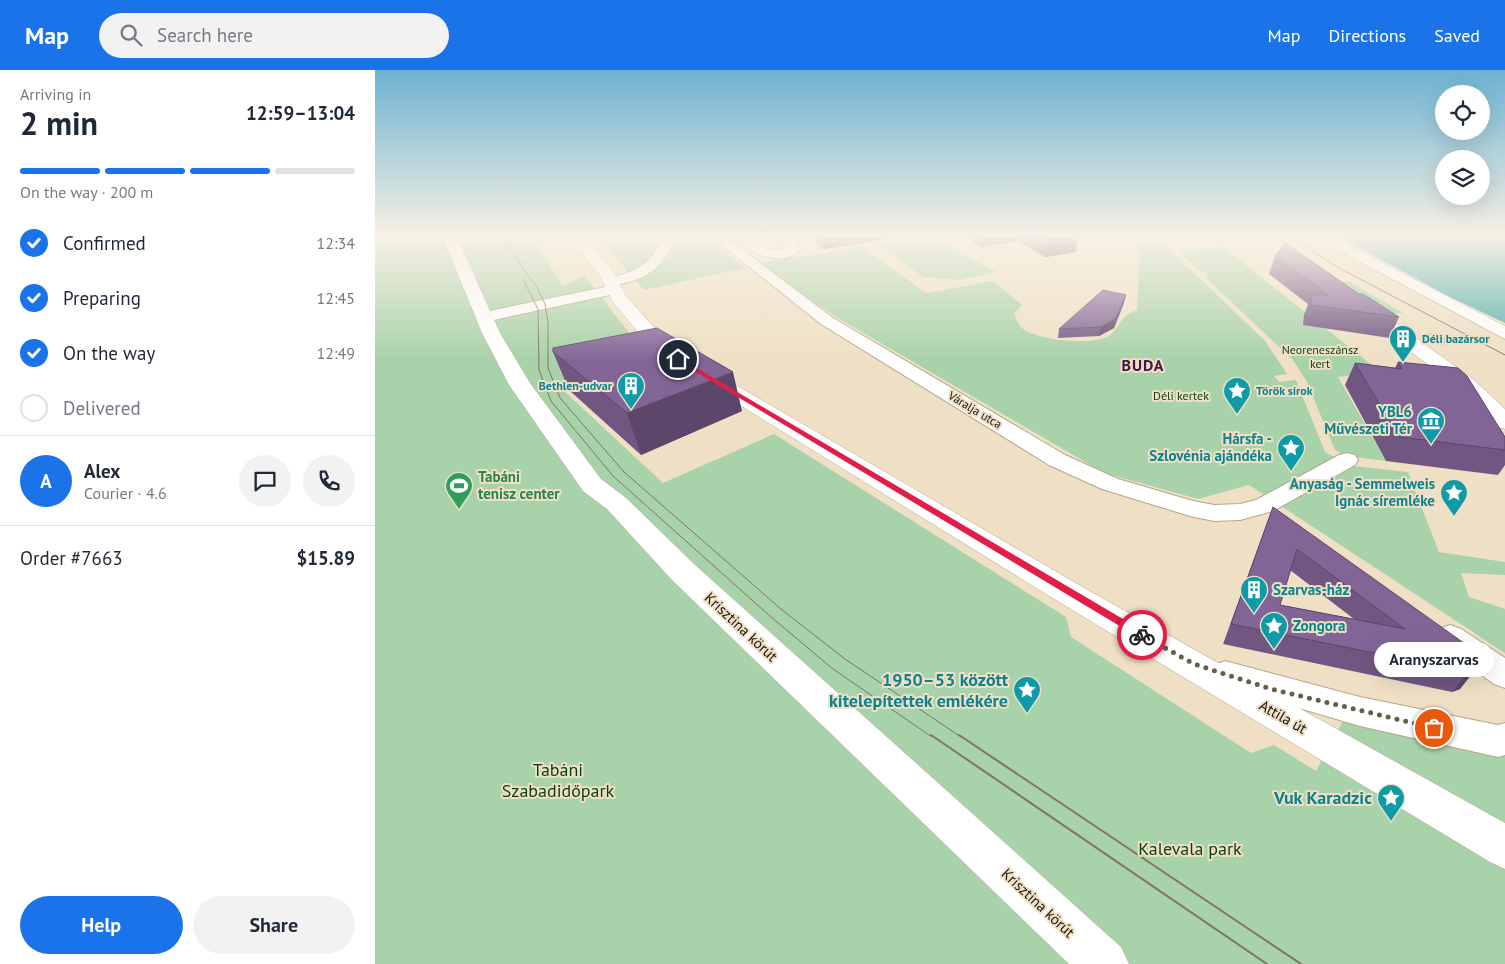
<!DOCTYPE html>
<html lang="en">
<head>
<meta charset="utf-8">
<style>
  :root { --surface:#fff; --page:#f2f2f3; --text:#1f2937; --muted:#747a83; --line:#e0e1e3; --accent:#1a73e8 }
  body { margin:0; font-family:"PT Sans",sans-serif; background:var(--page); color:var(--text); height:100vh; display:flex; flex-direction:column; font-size:19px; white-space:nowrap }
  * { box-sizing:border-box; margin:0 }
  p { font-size:16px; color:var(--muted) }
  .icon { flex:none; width:28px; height:28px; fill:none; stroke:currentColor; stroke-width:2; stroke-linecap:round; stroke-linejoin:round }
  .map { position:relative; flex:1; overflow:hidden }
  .panel { display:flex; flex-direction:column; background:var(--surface); width:375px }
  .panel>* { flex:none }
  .tools { position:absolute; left:1060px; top:15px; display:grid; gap:10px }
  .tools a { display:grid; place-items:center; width:55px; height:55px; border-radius:50%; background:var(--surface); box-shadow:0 5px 20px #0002; font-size:25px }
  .pin { position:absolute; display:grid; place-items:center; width:42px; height:42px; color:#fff; margin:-21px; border:2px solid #fff; border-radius:50%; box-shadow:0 1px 5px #0007 }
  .courier { position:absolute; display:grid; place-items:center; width:50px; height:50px; margin:-25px; border:4px solid #e11d48; border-radius:50%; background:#fff; color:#222; box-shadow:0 1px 6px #0007 }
  .bubble { position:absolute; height:35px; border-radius:18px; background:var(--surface); box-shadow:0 5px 20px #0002; font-size:16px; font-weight:800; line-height:35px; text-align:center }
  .overview em { font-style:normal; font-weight:800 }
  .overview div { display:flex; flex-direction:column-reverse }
  .overview { display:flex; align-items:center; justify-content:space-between; height:85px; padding:0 20px }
  h1 { font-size:32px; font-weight:800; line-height:38px }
  .bar { display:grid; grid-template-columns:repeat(4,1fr); gap:8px 5px; align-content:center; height:60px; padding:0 20px }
  .bar i { height:6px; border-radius:4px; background:var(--line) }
  .bar .active { background:var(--accent) }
  .bar p { grid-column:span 4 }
  .line { display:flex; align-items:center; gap:12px; padding:0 20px; border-top:1px solid var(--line) }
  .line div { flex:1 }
  .round { display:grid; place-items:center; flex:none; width:52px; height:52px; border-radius:26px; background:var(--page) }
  ol { padding:0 20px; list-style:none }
  li { display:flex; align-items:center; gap:15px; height:55px }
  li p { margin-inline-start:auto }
  li .icon { padding:5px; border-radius:50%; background:var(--accent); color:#fff; stroke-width:4 }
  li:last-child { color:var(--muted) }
  li i { width:28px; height:28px; border:2px solid var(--line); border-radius:50% }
  .button { display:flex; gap:10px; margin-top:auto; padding:10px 20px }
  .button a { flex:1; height:58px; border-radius:30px; background:var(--accent); color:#fff; font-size:20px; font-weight:800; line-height:58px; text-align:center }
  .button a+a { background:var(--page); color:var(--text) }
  header { display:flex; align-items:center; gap:30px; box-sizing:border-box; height:70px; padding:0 25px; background:var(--accent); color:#fff }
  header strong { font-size:24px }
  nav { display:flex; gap:28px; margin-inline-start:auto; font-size:18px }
  .search { width:350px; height:45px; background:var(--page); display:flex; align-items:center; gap:12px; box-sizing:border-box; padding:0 18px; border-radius:28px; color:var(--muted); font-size:19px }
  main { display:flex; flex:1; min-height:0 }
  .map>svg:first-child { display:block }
  .green { fill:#a8d2a9 }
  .water { fill:#55afaf }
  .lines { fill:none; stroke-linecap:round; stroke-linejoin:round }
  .minor-casing { stroke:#b3a58b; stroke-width:2 }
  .tertiary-casing { stroke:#b3a58b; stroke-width:1 }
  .secondary-casing { stroke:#b3a58b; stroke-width:1 }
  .minor { fill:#fff; fill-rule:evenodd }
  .tertiary { fill:#fff; fill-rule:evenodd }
  .secondary { fill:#fff; fill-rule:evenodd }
  .tram-far1 { stroke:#7f7563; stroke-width:1 }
  .tram { stroke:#7f7563; stroke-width:2 }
  .wall { fill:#715682; fill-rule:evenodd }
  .shaded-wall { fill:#5c466a }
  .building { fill:#836497; stroke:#5c466a; fill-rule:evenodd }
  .route { fill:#e11d48 }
  .done { stroke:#665d4d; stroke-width:5; stroke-dasharray:0 9 }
  .labels { text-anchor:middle; stroke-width:4; stroke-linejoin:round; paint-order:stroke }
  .far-culture-label { font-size:12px; font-weight:bold; fill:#0d838f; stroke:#efe0c5; text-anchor:start }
  .far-park-label { font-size:12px; fill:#073f11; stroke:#efe0c5 }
  .far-street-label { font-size:12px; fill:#1c170d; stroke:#efe0c5 }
  .culture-label { font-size:15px; font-weight:bold; fill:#0d838f; stroke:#efe0c5; text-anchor:end }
  .leisure-label { font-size:15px; font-weight:bold; fill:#27864d; stroke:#efe0c5; text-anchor:start }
  .street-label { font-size:15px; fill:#1c170d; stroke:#efe0c5 }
  .far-district-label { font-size:16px; font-weight:bold; letter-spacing:1px; fill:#451545; stroke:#efe0c5 }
  .near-culture-label { font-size:18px; font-weight:bold; fill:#0d838f; stroke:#efe0c5; text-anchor:end }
  .near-park-label { font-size:18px; fill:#073f11; stroke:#efe0c5 }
</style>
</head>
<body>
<header>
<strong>Map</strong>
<div class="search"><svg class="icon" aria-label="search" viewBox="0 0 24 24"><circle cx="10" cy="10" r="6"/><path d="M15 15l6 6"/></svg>Search here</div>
<nav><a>Map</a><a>Directions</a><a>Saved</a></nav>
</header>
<main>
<section class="panel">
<div class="overview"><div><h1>2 min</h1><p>Arriving in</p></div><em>12:59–13:04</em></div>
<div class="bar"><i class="active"></i><i class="active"></i><i class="active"></i><i></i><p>On the way · 200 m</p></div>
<ol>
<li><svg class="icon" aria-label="check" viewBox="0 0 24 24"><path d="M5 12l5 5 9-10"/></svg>Confirmed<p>12:34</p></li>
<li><svg class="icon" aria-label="check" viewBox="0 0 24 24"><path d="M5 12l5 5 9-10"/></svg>Preparing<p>12:45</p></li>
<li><svg class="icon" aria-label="check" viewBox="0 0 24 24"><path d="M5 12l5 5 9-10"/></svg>On the way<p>12:49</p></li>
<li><i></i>Delivered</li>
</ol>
<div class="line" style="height:90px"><b class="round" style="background:var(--accent);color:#fff">A</b><div><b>Alex</b><p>Courier · 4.6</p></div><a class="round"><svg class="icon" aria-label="chat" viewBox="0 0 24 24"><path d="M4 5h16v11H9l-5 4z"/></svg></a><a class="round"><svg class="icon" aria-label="phone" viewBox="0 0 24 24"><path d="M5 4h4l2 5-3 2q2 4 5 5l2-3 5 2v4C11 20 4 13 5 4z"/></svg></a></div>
<div class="line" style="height:65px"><div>Order #7663</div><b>$15.89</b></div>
<div class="button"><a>Help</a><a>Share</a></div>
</section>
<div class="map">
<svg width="1130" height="894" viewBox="0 0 1130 894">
  <rect width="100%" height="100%" fill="#efe0c5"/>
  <g class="green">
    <polygon points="0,165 162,165 158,167 188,217 209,205 262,273 193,315 189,321 288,413 399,364 691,547 696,567 876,683 899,675 941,701 970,647 1130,677 1130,894 0,894"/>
    <polygon points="221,165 329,165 370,198 269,220"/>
    <polygon points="552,165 621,202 585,210 548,207 500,173"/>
    <path d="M788,173l102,98 22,33 -13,2 5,6 17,-2 29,72 28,14 55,6 31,80 66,10v13l-44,-2 8,24 36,12v44l-256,-168 -51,14 -94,-26 -268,-156 -79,-54 105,-16 64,46 67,-12 29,24 -8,9c2,3 4,10 7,13 14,14 69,18 86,10 13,-6 11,-21 30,-27l3,-65z"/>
    <polygon points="848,177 1007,303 963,307 1011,391 971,386 960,380 931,310 918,290 831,208 834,206 829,201 825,201 804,181"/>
    <polygon points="963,212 975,212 1028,243 1005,244"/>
    <polygon points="1049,263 1067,264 1080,270 1076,274 1064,275 1048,269 1045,265"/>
  </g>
  <polygon class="water" points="961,165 1130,165 1130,253 1073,226"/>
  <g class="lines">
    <defs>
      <g id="minor">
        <polygon points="92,165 120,165 114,169 77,176 71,172 72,169"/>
        <path d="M258,165h44c-15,35 -28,43 -64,51l6,1 2,3 -2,3 -135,29 -8,-5 8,-5 126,-26 -7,-4 2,-3c25,-6 43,-11 56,-36l-14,-1z"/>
        <polygon points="334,165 348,165 458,248 690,385 743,409 818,431 839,435 865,434 881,430 964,385 972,383 980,385 983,390 980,395 898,441 865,450 839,451 815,446 727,419 674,395 446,254"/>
        <path d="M357,165c5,0 12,-1 16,2 13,6 23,18 38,11l-11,-13h13l13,14c-18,21 -55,3 -69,-14z"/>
        <polygon points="1075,555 1086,559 1130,588 1130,618 1119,614 1064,575 1060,567 1064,559"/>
        <polygon points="850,591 985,627 1123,655 1130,653 1130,685 1123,687 985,656 839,613 834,604 839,595"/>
      </g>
      <g id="tertiary">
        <polygon points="880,165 897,165 944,200 936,205 931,203"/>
        <polygon points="987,233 993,234 1098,309 1130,339 1130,359 1122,357 1084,317 981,242 978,238 981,234"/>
      </g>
      <g id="secondary">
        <polygon points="67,165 81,165 125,263 155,313 226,409 250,427 319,494 746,877 754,894 694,894 297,510 232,439 208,421 134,315 107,263"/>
        <polygon points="194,165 208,165 238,202 251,226 285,264 308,286 305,290 291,290 271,272 238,232 225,206"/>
        <polygon points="935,165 953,165 1130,256 1130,269"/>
        <polygon points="333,301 340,303 711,519 1130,753 1130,799 1115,792 689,535 326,311 323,307 326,303"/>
      </g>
    </defs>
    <use href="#minor" class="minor-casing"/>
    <use href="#tertiary" class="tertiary-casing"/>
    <use href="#secondary" class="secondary-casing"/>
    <use href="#minor" class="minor"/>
    <use href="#tertiary" class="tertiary"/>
    <use href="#secondary" class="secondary"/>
    <g class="tram-far1">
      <polyline points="125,165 162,218 170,234 173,253 173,298 185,328 249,402 406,539 470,589 586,667"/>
      <polyline points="913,165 964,198 1130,285"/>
      <polyline points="148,209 163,239 164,300 176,331 238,406 396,547 458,599 557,667"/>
    </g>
    <g class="tram">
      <polyline points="556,665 892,894"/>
      <polyline points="584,665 926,894"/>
    </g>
  </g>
  <g class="wall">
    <polygon points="433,165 539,165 449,179"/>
    <polygon points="587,165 703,165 701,182 670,187 642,171 606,177"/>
    <polygon points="900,186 984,224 1024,247 1015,268 928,255 929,245 933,234 894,204"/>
    <polygon points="749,233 739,258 724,266 683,268 684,259"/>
    <polygon points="178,282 367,341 266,385 194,320"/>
    <polygon points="1023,292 1130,367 1130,395 1123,405 1011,391 970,315 980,293 1020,298"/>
    <path d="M898,437l206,154 -19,28 -8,3 -229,-48 43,-118zM915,500l64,49 -74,-14z"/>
  </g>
  <g class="shaded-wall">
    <polygon points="447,165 539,165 449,179"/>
    <polygon points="607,165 642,165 642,171 606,177"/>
    <polygon points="698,165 703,165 701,182 670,187 672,170"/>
    <polygon points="751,225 749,233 739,258 724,266 726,257"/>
    <polygon points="358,302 367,341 266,385 252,343"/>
    <polygon points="1101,599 1085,619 1077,622 1093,602"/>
  </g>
  <g class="building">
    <polygon points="663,165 698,165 672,170"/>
    <polygon points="910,173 984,224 988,224 1024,247 936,235 936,225 953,225 900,186"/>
    <polygon points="728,220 751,225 740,249 726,257 684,259"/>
    <polygon points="282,258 358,302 252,343 178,282 178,278"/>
    <polygon points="1023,292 1083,298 1092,306 1130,367 1130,380 1024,367 980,293 1027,299"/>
    <path d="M898,437l202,144 4,10 -3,8 -8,3 -237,-48zM922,479l108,80 -125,-24z"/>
  </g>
  <linearGradient id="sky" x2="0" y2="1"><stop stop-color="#6db2d1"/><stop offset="0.57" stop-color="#f8f1e5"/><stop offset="1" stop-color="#f8f1e5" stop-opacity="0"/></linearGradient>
  <rect width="1130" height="291" fill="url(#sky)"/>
  <polygon class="route" points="303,287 770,562 770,567 763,567 301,290"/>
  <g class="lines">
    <polyline class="done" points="767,565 819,594 896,619 1059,658"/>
  </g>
  <defs>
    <symbol id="building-pin" viewBox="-11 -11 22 30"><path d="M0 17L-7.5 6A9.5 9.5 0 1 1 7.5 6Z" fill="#0f9aa8" stroke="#efe0c5"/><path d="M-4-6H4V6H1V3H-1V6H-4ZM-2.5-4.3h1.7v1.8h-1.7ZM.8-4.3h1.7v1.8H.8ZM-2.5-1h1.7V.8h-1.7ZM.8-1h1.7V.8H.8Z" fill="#fff"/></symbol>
    <symbol id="sight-pin" viewBox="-11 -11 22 30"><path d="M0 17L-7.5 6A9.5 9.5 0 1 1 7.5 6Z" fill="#0f9aa8" stroke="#efe0c5"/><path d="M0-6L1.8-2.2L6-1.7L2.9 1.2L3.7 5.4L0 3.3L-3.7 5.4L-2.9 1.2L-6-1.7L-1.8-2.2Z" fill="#fff"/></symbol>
    <symbol id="museum-pin" viewBox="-11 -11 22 30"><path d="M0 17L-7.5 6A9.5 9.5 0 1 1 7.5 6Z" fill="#0f9aa8" stroke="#efe0c5"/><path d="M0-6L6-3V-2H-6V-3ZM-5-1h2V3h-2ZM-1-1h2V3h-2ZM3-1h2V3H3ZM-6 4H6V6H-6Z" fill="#fff"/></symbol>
    <symbol id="stadium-pin" viewBox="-11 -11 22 30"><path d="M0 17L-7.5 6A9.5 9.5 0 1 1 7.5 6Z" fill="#2e9e5b" stroke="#efe0c5"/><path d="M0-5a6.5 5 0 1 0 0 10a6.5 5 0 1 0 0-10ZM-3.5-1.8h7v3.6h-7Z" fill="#fff"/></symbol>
  </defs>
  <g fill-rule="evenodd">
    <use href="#building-pin" x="1012" y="253" width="32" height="43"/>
    <use href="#building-pin" x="240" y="300" width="32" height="43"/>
    <use href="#sight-pin" x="846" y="305" width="32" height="43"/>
    <use href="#museum-pin" x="1040" y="335" width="32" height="43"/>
    <use href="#sight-pin" x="900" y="362" width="32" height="43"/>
    <use href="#stadium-pin" x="68" y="400" width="32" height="43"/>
    <use href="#sight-pin" x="1063" y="407" width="32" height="43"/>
    <use href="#building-pin" x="863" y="504" width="32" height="43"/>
    <use href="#sight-pin" x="883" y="540" width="32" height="43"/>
    <use href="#sight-pin" x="636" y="604" width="32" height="43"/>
    <use href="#sight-pin" x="1000" y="712" width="32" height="43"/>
  </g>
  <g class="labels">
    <g class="far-culture-label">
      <text x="1047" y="273">Déli bazársor</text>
      <text x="237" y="320" text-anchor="end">Bethlen-udvar</text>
      <text x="881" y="325">Török sírok</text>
    </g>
    <g class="far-park-label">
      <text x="945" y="284">Neoreneszánsz<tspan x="945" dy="14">kert</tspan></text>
      <text x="806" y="330">Déli kertek</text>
    </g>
    <g class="far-street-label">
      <text transform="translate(600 340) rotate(31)" y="4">Váralja utca</text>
    </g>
    <g class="culture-label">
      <text x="1037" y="347">YBL6<tspan x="1037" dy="17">Művészeti Tér</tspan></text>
      <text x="897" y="374">Hársfa -<tspan x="897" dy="17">Szlovénia ajándéka</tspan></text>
      <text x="1060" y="419">Anyaság - Semmelweis<tspan x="1060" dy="17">Ignác síremléke</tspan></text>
      <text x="898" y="525" text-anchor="start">Szarvas-ház</text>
      <text x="918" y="561" text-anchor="start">Zongora</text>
    </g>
    <g class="leisure-label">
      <text x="103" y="412">Tabáni<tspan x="103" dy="17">tenisz center</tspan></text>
    </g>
    <g class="street-label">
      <text transform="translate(366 557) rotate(43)" y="5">Krisztina körút</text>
      <text transform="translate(908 647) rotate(30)" y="5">Attila út</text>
      <text transform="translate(663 833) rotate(43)" y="5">Krisztina körút</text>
    </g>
    <g class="far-district-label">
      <text x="768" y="301">BUDA</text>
    </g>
    <g class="near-culture-label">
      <text x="633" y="616">1950–53 között<tspan x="633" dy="21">kitelepítettek emlékére</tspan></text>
      <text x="997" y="734">Vuk Karadzic</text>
    </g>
    <g class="near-park-label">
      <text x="183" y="706">Tabáni<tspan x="183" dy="21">Szabadidőpark</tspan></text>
      <text x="815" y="785">Kalevala park</text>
    </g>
  </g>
</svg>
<div class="tools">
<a><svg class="icon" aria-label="locate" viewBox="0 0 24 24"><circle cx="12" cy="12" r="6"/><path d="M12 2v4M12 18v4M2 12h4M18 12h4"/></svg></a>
<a><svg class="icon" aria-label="layers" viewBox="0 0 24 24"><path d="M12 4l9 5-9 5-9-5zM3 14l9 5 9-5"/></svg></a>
</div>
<div class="pin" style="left:1059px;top:658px;background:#ea580c"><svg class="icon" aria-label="bag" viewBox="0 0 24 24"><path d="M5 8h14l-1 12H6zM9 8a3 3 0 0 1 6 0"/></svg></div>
<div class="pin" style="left:303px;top:289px;background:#1f2937"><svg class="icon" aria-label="home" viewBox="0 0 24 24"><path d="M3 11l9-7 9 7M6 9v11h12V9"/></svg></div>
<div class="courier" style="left:767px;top:565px"><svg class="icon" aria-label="bike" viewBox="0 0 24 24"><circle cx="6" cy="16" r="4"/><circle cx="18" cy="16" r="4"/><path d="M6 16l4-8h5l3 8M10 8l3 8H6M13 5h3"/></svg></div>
<div class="bubble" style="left:999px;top:572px;width:120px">Aranyszarvas</div>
</div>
</main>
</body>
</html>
